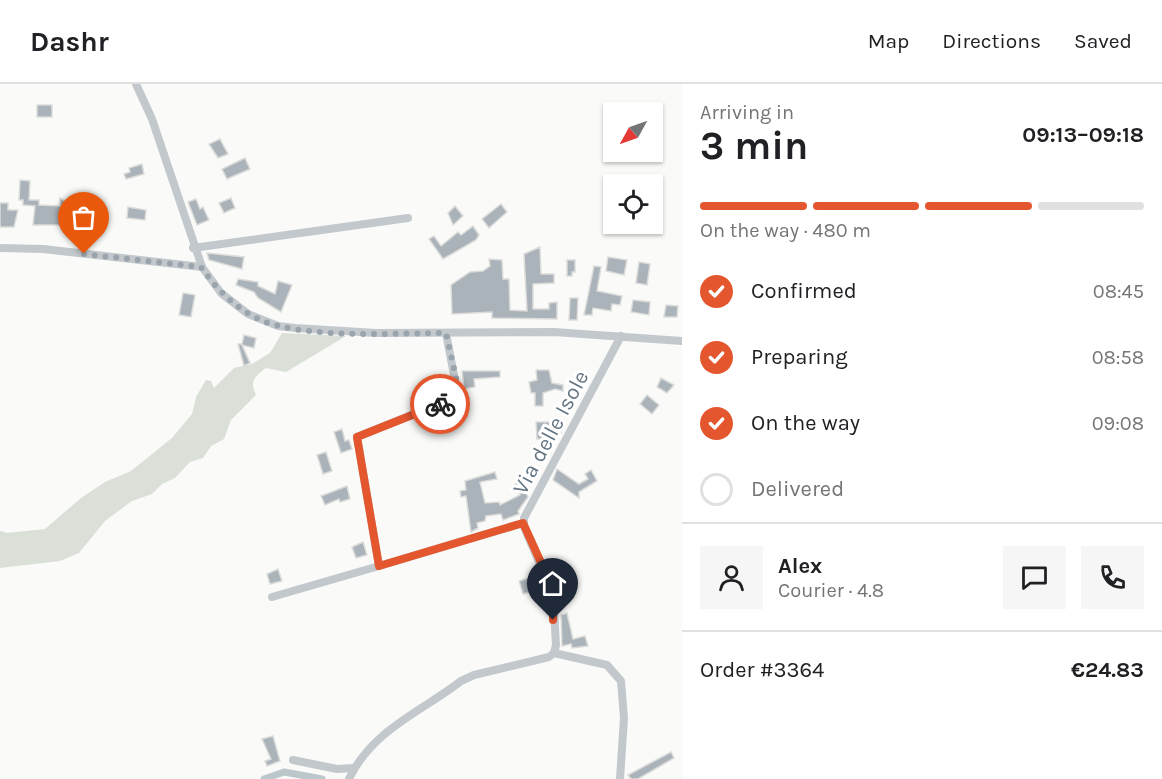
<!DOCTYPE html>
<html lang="en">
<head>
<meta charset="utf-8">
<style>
  :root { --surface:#fff; --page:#f6f6f6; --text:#202124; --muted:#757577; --line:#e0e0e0; --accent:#e4572e }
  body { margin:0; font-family:Karla,sans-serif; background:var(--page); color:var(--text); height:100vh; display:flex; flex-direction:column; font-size:22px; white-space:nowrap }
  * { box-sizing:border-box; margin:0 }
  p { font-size:20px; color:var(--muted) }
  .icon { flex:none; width:33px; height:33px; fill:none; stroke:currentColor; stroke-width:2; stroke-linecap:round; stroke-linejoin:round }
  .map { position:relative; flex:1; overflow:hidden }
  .details { display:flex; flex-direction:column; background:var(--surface); width:480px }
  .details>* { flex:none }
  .needle { width:39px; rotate:230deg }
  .buttons { position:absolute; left:603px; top:18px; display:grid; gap:12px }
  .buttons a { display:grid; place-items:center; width:60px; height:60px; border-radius:0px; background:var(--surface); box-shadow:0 2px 4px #0004; font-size:30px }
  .pin { position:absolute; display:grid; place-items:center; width:51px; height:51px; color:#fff; margin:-62px -26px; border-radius:50% 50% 50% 0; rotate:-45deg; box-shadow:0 0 6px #0007 }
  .pin .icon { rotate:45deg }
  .courier { position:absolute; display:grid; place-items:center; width:60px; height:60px; margin:-30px; border:4px solid #e4572e; border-radius:50%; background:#fff; color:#222; box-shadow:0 2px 8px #0007 }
  .head em { font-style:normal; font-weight:700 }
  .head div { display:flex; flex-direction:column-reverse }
  .head { display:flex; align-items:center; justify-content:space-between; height:102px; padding:0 18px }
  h1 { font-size:39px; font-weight:700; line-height:45px }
  .bar { display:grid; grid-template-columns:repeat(4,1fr); gap:9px 6px; align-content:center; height:72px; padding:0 18px }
  .bar i { height:8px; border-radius:4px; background:var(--line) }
  .bar .active { background:var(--accent) }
  .bar p { grid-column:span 4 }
  .line { display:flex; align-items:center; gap:15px; padding:0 18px; border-top:2px solid var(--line) }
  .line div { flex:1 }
  .round { display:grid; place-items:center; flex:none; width:63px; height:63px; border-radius:0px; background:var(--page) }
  ol { padding:0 18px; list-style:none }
  li { display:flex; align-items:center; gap:18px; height:66px }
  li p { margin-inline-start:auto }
  li .icon { padding:6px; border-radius:50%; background:var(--accent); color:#fff; stroke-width:4 }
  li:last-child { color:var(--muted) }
  li i { width:33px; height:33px; border:3px solid var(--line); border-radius:50% }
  header { display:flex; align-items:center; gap:36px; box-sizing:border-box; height:84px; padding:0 30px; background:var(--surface); border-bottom:2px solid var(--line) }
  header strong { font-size:28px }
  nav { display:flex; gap:33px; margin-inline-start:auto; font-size:21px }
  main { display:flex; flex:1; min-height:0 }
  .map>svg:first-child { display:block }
  .green { fill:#dadfd7 }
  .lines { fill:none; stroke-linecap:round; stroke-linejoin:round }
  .canal { stroke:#bbc7cb; stroke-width:7 }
  .building { fill:#aab3b9; stroke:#dcdcda; stroke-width:1.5 }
  .minor { stroke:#c3c8cc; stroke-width:8 }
  .done { stroke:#99a4ac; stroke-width:6; stroke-dasharray:0 10.8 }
  .route { stroke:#e4572e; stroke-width:8 }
  .labels { text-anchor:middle; stroke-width:6; stroke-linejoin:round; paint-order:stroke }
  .street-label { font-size:22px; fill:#657683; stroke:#fff }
</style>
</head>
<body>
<header>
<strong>Dashr</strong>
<nav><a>Map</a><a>Directions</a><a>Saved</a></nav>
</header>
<main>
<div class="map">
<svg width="682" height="695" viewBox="0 0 682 695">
  <rect width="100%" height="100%" fill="#fafaf8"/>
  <path class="green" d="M282,249l64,3 -60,36 -20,-4c-11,8 -17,13 -10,27l-25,25 -7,19 -13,7 -8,12 -13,4 -15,16 -13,6 -10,10 -20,7 -27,20 -26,32 -19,8 -60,7v-37l7,2 38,-4 36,-31 24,-16 26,-11 41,-33 20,-24 4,-17 10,-17 5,1 3,7 20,-20 18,-4 18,-11z"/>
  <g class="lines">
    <polyline class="canal" points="264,695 284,688 322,695"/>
  </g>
  <g class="building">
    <rect x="37" y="21" width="15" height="12"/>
    <polygon points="220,55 228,70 218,74 209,60"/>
    <polygon points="245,74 250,85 227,95 222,85"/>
    <polygon points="142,80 144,90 126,95 124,90 130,88 129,84"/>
    <polygon points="20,96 30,97 29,116 39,116 39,121 60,122 60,114 72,121 67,131 79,133 77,145 57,141 33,141 35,122 23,121 23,116 19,116"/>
    <polygon points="231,114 235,124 224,129 219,119"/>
    <polygon points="196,115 200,125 203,123 209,136 197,141 188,118"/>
    <polygon points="0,119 8,119 8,126 18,126 14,143 0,143"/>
    <polygon points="501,120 507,128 489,144 482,135"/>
    <polygon points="455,122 463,132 453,141 448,129"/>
    <polygon points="128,123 146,126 145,136 127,134"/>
    <polygon points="473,142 479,151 476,156 443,175 429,155 434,152 441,162 458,148 461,151"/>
    <polygon points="540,163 541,190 554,190 554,199 533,200 533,225 549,225 549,219 557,218 557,235 492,234 492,228 452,230 451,201 470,188 483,187 490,182 489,175 502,176 503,195 509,195 510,226 527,227 524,170"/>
    <polygon points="207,169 244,173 242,185 209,176"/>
    <polygon points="608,173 627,176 624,191 606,187"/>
    <polygon points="567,176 575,176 575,188 572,188 572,192 567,192"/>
    <polygon points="639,178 650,180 647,201 636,199"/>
    <polygon points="594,182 601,183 597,207 622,212 620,221 612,220 611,227 593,224 592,231 584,231"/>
    <polygon points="238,195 258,198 258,202 275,210 278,197 292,201 281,228 258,214 254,208 236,201"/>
    <polygon points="183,209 195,211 191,233 179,231"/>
    <polygon points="570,214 578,214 577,236 569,236"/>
    <polygon points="633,216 650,218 649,231 631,228"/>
    <polygon points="666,221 678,222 677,233 664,233"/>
    <polygon points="244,251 256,254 254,264 242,261 250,279 244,282 238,260 242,260"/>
    <polygon points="536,286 549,286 552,299 563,301 563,307 555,305 543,309 543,322 535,322 535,309 531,309 529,298 537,296"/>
    <polygon points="462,287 500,287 500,293 474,295 475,303 464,305"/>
    <polygon points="661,294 674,301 667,309 657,303"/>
    <polygon points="647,311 659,321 652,330 640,320"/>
    <polygon points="536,338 562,338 561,350 543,349 543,355 537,355"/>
    <polygon points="342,345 345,357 349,356 352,365 341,369 334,348"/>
    <polygon points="326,368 332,387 323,390 317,371"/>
    <polygon points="557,385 579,400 588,395 585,390 591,386 597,397 579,408 579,414 553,396"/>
    <polygon points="495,388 497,395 480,398 485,419 499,418 500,421 520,411 515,400 521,397 528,413 518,427 519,430 503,436 501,430 486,432 485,437 477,439 478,444 471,448 466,412 461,413 460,407 466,406 465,397"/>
    <polygon points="347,402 350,415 340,418 339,415 325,421 321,412"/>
    <polygon points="363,458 367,471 356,474 352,463"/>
    <polygon points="278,485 282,497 270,500 267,490"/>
    <polygon points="529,494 534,507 523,510 519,497"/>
    <polygon points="567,529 573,555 585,552 588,562 572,564 571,560 562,562 561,531"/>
    <polygon points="273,652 280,677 267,682 265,677 271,675 262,655"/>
    <polygon points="671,668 674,674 638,695 631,695 628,691"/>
  </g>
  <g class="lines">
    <g class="minor">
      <polyline points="136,0 152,35 202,183 221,209 248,230 278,242 295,244 376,249 554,248 682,257"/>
      <polyline points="0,164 43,165 202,183"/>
      <polyline points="193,164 408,134"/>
      <polyline points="446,249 458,312 357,353 379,482 523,439"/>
      <polyline points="272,513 379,482"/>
      <polyline points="554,569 607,581 621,597 624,634 620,695"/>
      <polyline points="293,676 337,685 354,684"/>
      <path d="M349,695c23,-49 72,-67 112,-98l13,-6 75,-18 5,-4 2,-8 -3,-50 -29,-68v-9l97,-182"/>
    </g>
  </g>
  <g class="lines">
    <path class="done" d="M84,170l117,13c16,23 36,43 62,54 46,18 133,12 183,12l13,58 -4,7 -15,6"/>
    <polyline class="route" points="440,320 357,353 379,482 523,439 548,494 553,511 553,536"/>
  </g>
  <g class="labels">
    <g class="street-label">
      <text transform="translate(550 348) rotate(-62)" y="8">Via delle Isole</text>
    </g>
  </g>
</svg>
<div class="buttons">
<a><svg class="needle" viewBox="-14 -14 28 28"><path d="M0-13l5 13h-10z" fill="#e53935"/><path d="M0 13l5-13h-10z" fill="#757577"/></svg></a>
<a><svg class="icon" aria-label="locate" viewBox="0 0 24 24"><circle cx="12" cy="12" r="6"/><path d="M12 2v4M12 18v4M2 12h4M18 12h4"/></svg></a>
</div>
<div class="pin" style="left:84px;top:170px;background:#ea580c"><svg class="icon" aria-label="bag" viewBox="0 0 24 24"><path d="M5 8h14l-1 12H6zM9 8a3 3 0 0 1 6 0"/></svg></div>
<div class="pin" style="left:553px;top:536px;background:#1f2937"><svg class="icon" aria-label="home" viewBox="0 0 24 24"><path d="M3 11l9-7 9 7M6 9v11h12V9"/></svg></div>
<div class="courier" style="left:440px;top:320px"><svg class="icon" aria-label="bike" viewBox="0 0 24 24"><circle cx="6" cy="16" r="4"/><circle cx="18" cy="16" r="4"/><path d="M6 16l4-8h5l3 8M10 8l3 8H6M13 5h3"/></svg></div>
</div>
<section class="details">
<div class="head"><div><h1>3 min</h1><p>Arriving in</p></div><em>09:13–09:18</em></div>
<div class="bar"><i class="active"></i><i class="active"></i><i class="active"></i><i></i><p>On the way · 480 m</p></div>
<ol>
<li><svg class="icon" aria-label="check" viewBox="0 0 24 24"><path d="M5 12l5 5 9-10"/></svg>Confirmed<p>08:45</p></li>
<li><svg class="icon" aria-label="check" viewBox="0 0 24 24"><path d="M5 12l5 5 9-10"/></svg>Preparing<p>08:58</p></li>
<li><svg class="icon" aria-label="check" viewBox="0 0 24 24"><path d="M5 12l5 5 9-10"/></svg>On the way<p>09:08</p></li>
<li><i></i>Delivered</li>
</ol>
<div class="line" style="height:108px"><a class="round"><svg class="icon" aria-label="person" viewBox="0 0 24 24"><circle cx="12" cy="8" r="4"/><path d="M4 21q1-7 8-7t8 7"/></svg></a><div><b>Alex</b><p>Courier · 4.8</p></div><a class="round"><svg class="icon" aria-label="chat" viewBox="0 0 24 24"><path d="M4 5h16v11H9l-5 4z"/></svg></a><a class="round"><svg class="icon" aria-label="phone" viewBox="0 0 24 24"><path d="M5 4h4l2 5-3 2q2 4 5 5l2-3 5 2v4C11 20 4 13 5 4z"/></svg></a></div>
<div class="line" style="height:78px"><div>Order #3364</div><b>€24.83</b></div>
</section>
</main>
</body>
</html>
